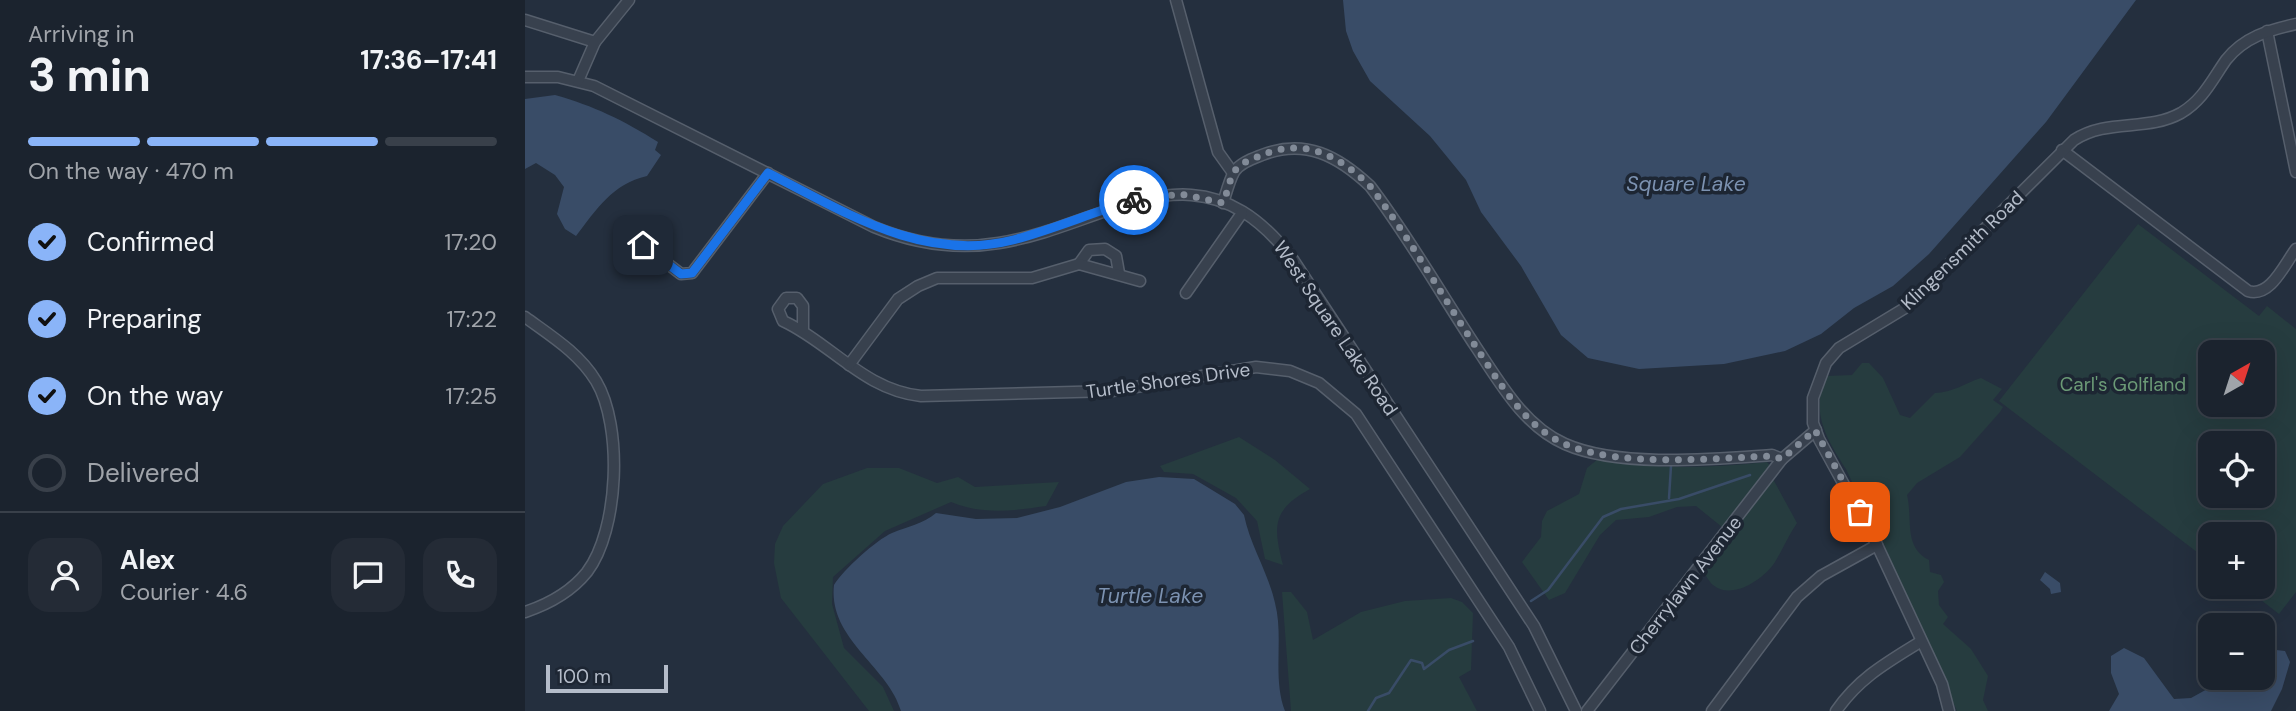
<!DOCTYPE html>
<html lang="en">
<head>
<meta charset="utf-8">
<style>
  :root { --surface:#1b232e; --page:#242b36; --text:#f1f3f6; --muted:#a0a4aa; --line:#39404a; --accent:#8ab4f8 }
  body { margin:0; font-family:"DM Sans",sans-serif; background:var(--page); color:var(--text); height:100vh; display:flex; flex-direction:column; font-size:26px; white-space:nowrap }
  * { box-sizing:border-box; margin:0 }
  p { font-size:23px; color:var(--muted) }
  .icon { flex:none; width:38px; height:38px; fill:none; stroke:currentColor; stroke-width:2; stroke-linecap:round; stroke-linejoin:round }
  .map { position:relative; flex:1; overflow:hidden }
  .side { display:flex; flex-direction:column; background:var(--surface); width:525px }
  .side>* { flex:none }
  .needle { width:46px; rotate:39deg }
  .fabs { position:absolute; left:1673px; top:340px; display:grid; gap:14px }
  .fabs a { display:grid; place-items:center; width:77px; height:77px; border-radius:14px; background:var(--surface); box-shadow:0 7px 28px #0002,0 0 0 2px var(--line); font-size:35px }
  .scale { position:absolute; left:21px; bottom:18px; width:122px; box-sizing:border-box; padding-left:7px; border:4px solid #b4bcc9; border-top:0; font-size:19px; line-height:24px; white-space:nowrap; color:#b4bcc9; -webkit-text-stroke:5px #1d2633; paint-order:stroke }
  .pin { position:absolute; display:grid; place-items:center; width:60px; height:60px; color:#fff; margin:-30px; border-radius:14px; box-shadow:0 4px 10px #0006 }
  .courier { position:absolute; display:grid; place-items:center; width:70px; height:70px; margin:-35px; border:5px solid #1a73e8; border-radius:50%; background:#fff; color:#222; box-shadow:0 2px 9px #0007 }
  .headline em { font-style:normal; font-weight:700 }
  .headline div { display:flex; flex-direction:column-reverse }
  .headline { display:flex; align-items:center; justify-content:space-between; height:119px; padding:0 28px }
  h1 { font-size:46px; font-weight:700; line-height:52px }
  .bar { display:grid; grid-template-columns:repeat(4,1fr); gap:10px 7px; align-content:center; height:84px; padding:0 28px }
  .bar i { height:9px; border-radius:5px; background:var(--line) }
  .bar .current { background:var(--accent) }
  .bar p { grid-column:span 4 }
  .line { display:flex; align-items:center; gap:18px; padding:0 28px; border-top:2px solid var(--line) }
  .line div { flex:1 }
  .round { display:grid; place-items:center; flex:none; width:74px; height:74px; border-radius:21px; background:var(--page) }
  ol { padding:0 28px; list-style:none }
  li { display:flex; align-items:center; gap:21px; height:77px }
  li p { margin-inline-start:auto }
  li .icon { padding:7px; border-radius:50%; background:var(--accent); color:#111; stroke-width:4 }
  li:last-child { color:var(--muted) }
  li i { width:38px; height:38px; border:4px solid var(--line); border-radius:50% }
  main { display:flex; flex:1; min-height:0 }
  .map>svg:first-child { display:block }
  .green { fill:#263c3f; fill-rule:evenodd }
  .water { fill:#394c67 }
  .lines { fill:none; stroke-linecap:round; stroke-linejoin:round }
  .stream { stroke:#394c67; stroke-width:2.5 }
  .minor-casing { stroke:#565f6c; stroke-width:13 }
  .minor { stroke:#38414e; stroke-width:10 }
  .done { stroke:#828b98; stroke-width:7; stroke-dasharray:0 12.6 }
  .route { stroke:#1a73e8; stroke-width:9 }
  .labels { text-anchor:middle; stroke-width:7; stroke-linejoin:round; paint-order:stroke }
  .street-label { font-size:19px; fill:#b4bcc9; stroke:#1d2633 }
  .park-label { font-size:19px; fill:#6b9a76; stroke:#1d2633 }
  .water-label { font-size:21px; font-style:italic; fill:#7c92b1; stroke:#1d2633 }
</style>
</head>
<body>
<main>
<section class="side">
<div class="headline"><div><h1>3 min</h1><p>Arriving in</p></div><em>17:36–17:41</em></div>
<div class="bar"><i class="current"></i><i class="current"></i><i class="current"></i><i></i><p>On the way · 470 m</p></div>
<ol>
<li><svg class="icon" aria-label="check" viewBox="0 0 24 24"><path d="M5 12l5 5 9-10"/></svg>Confirmed<p>17:20</p></li>
<li><svg class="icon" aria-label="check" viewBox="0 0 24 24"><path d="M5 12l5 5 9-10"/></svg>Preparing<p>17:22</p></li>
<li><svg class="icon" aria-label="check" viewBox="0 0 24 24"><path d="M5 12l5 5 9-10"/></svg>On the way<p>17:25</p></li>
<li><i></i>Delivered</li>
</ol>
<div class="line" style="height:126px"><a class="round"><svg class="icon" aria-label="person" viewBox="0 0 24 24"><circle cx="12" cy="8" r="4"/><path d="M4 21q1-7 8-7t8 7"/></svg></a><div><b>Alex</b><p>Courier · 4.6</p></div><a class="round"><svg class="icon" aria-label="chat" viewBox="0 0 24 24"><path d="M4 5h16v11H9l-5 4z"/></svg></a><a class="round"><svg class="icon" aria-label="phone" viewBox="0 0 24 24"><path d="M5 4h4l2 5-3 2q2 4 5 5l2-3 5 2v4C11 20 4 13 5 4z"/></svg></a></div>
</section>
<div class="map">
<svg width="1771" height="711" viewBox="0 0 1771 711">
  <rect width="100%" height="100%" fill="#242f3e"/>
  <g class="green">
    <path d="M1613,224l121,92 8,-10 29,23v263l-17,22 -36,-28h20v-52h-53v28l-211,-161zM1685,352h53v52h-53zM1685,443h53v52h-53z"/>
    <path d="M1337,363h7l14,15 17,37 10,3 25,-25c17,0 30,-10 46,-15l21,11 -9,11 10,7 -3,5 -40,45 -43,26 -10,12c6,24 -4,52 22,65l1,12 11,3 3,7 -6,9 1,14 9,12 -5,7 28,25 17,27 -5,24 5,11h-31l-111,-242c-19,-29 -37,-59 -19,-93l25,-1z"/>
    <path d="M714,437l36,23 35,29c-38,21 -37,37 -27,76l-18,-6 -8,-38 -21,-23 -43,-24 -29,-2 -4,-6z"/>
    <path d="M1073,459c53,11 115,9 169,3l5,6 -44,57 -6,2 -26,-21 -19,1 -28,10 -33,3 -16,15 -35,58 -16,7 -27,-38 19,-25 1,-16 5,-10 32,-17 8,-26z"/>
    <path d="M342,468h32l38,15 21,-6 17,10 84,-5 -13,24c-34,5 -63,9 -95,-4l-66,29 -52,46 -1,27 12,44 39,39 11,24h-25l-88,-113 -7,-35 1,-19 8,-18 40,-42z"/>
    <path d="M1248,479l24,44c-9,13 -14,26 -22,39 -11,17 -43,39 -62,23 -4,-3 -7,-10 -10,-14z"/>
    <polygon points="757,592 766,592 782,612 788,640 836,612 880,601 926,598 937,602 948,613 946,670 934,677 952,711 766,711"/>
  </g>
  <g class="water">
    <polygon points="818,0 1611,0 1521,122 1404,254 1368,286 1329,308 1296,334 1260,351 1199,364 1114,369 1063,358 1036,335 996,266 956,212 941,180 905,136 845,81 828,51 821,31"/>
    <path d="M30,95c39,11 68,25 103,47l-3,8 6,5 -14,21c-35,8 -50,33 -71,60l-11,-7 -8,-15 7,-27 -9,-12 -19,-12 -11,6v-70z"/>
    <path d="M634,477l35,2 41,25 9,11c6,30 24,57 31,88 9,34 -3,75 10,108h-384c-13,-45 -73,-72 -67,-126 9,-15 42,-45 58,-52 17,-7 31,-9 44,-20l40,6 41,-1 43,-11 66,-25z"/>
    <polygon points="1520,572 1535,583 1536,592 1526,594 1525,589 1515,580"/>
    <polygon points="1599,648 1619,658 1649,699 1666,698 1704,677 1738,677 1738,655 1751,650 1760,651 1765,662 1757,689 1746,711 1584,711 1594,694 1586,673 1586,656"/>
  </g>
  <g class="lines">
    <g class="stream">
      <polyline points="1144,498 1146,466"/>
      <polyline points="1006,601 1023,590 1078,517 1096,509 1154,499 1225,475"/>
      <polyline points="843,711 851,698 864,693 886,660 897,663 899,669 924,650 948,641"/>
    </g>
    <defs>
      <g id="minor">
        <polyline points="651,0 693,152 708,173"/>
        <polyline points="0,20 70,42"/>
        <polyline points="1742,31 1771,172"/>
        <path d="M0,77h33l36,9 280,141c41,17 82,23 125,16 112,-18 200,-109 295,18l240,365 42,85"/>
        <polyline points="53,81 70,42 104,0"/>
        <path d="M1537,150l186,141c22,7 36,-26 48,-42"/>
        <path d="M698,203c3,-9 6,-22 11,-31 6,-9 18,-13 28,-17 43,-17 76,1 108,31 39,51 71,108 106,161 24,36 48,79 89,97 54,24 149,15 207,11l10,4"/>
        <polyline points="118,245 156,274 167,273 243,173"/>
        <polyline points="554,264 564,250 580,249 591,256 594,273"/>
        <polyline points="661,293 717,213"/>
        <path d="M0,317c26,19 54,36 71,64 27,45 23,149 -9,191 -16,20 -38,32 -62,40"/>
        <path d="M278,330v-24l-6,-8h-11l-8,11 5,12c48,22 81,69 138,75l191,-5 144,-24 34,4 29,12 37,31 153,233 31,64"/>
        <polyline points="324,365 373,299 393,286 412,278 507,278 554,264 615,281"/>
        <polyline points="1062,711 1257,459 1291,430"/>
        <polyline points="1187,711 1272,597 1296,576 1352,545"/>
        <path d="M1311,711c23,-33 50,-48 84,-69"/>
        <path d="M1424,711l-7,-27 -65,-139 -58,-106 -6,-16v-25l13,-35 13,-15 66,-40 169,-168c34,-22 73,-8 107,-27 22,-13 31,-33 45,-53 18,-23 43,-30 70,-36"/>
      </g>
    </defs>
    <use href="#minor" class="minor-casing"/>
    <use href="#minor" class="minor"/>
  </g>
  <g class="lines">
    <path class="done" d="M609,200l47,-6 42,9c4,-9 6,-22 11,-31 6,-9 18,-13 28,-17 43,-18 77,1 108,31 39,51 71,108 106,161 24,36 48,79 89,97 54,24 149,14 207,12l10,3 33,-29 45,82"/>
    <path class="route" d="M118,245l38,29 11,-1 76,-100c77,39 155,90 245,67 41,-11 80,-28 121,-40"/>
  </g>
  <g class="labels">
    <g class="street-label">
      <text transform="translate(1437 250) rotate(-44)" y="7">Klingensmith Road</text>
      <text transform="translate(811 328) rotate(56)" y="7">West Square Lake Road</text>
      <text transform="translate(643 380) rotate(-8)" y="7">Turtle Shores Drive</text>
      <text transform="translate(1160 585) rotate(-52)" y="7">Cherrylawn Avenue</text>
    </g>
    <g class="park-label">
      <text x="1598" y="391">Carl's Golfland</text>
    </g>
    <g class="water-label">
      <text x="1161" y="191">Square Lake</text>
      <text x="625" y="603">Turtle Lake</text>
    </g>
  </g>
</svg>
<div class="fabs">
<a><svg class="needle" viewBox="-14 -14 28 28"><path d="M0-13l5 13h-10z" fill="#e53935"/><path d="M0 13l5-13h-10z" fill="#a0a4aa"/></svg></a>
<a><svg class="icon" aria-label="locate" viewBox="0 0 24 24"><circle cx="12" cy="12" r="6"/><path d="M12 2v4M12 18v4M2 12h4M18 12h4"/></svg></a>
<a>+</a>
<a>−</a>
</div>
<div class="scale">100 m</div>
<div class="pin" style="left:1335px;top:512px;background:#ea580c"><svg class="icon" aria-label="bag" viewBox="0 0 24 24"><path d="M5 8h14l-1 12H6zM9 8a3 3 0 0 1 6 0"/></svg></div>
<div class="pin" style="left:118px;top:245px;background:#1f2937"><svg class="icon" aria-label="home" viewBox="0 0 24 24"><path d="M3 11l9-7 9 7M6 9v11h12V9"/></svg></div>
<div class="courier" style="left:609px;top:200px"><svg class="icon" aria-label="bike" viewBox="0 0 24 24"><circle cx="6" cy="16" r="4"/><circle cx="18" cy="16" r="4"/><path d="M6 16l4-8h5l3 8M10 8l3 8H6M13 5h3"/></svg></div>
</div>
</main>
</body>
</html>
